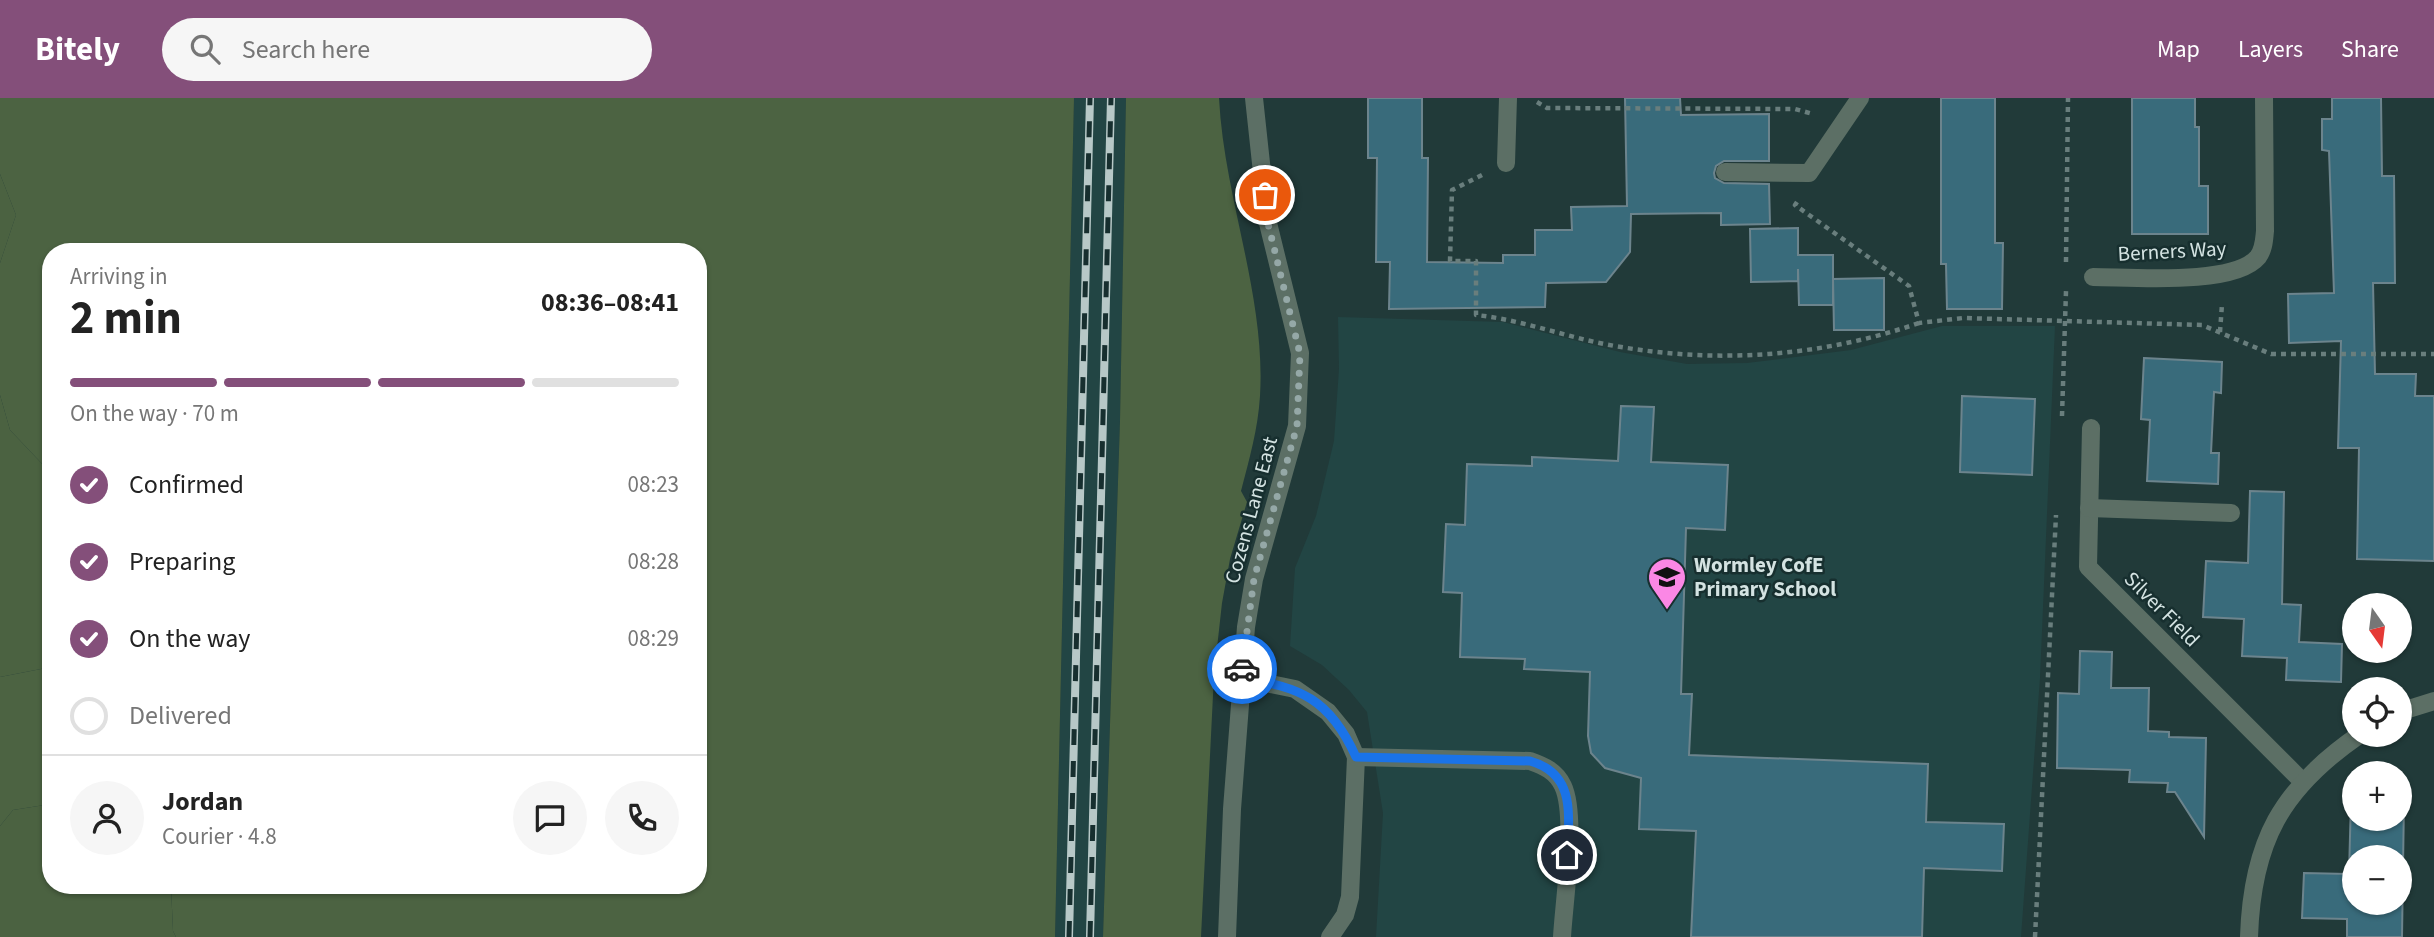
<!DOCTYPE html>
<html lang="en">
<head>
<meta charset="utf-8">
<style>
  :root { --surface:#fff; --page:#f6f6f6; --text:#222; --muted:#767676; --line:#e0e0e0; --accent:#844f7a }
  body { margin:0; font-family:"Source Sans 3",sans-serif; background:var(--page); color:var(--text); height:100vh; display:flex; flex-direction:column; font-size:26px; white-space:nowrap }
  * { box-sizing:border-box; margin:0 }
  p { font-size:23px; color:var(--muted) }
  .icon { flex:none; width:38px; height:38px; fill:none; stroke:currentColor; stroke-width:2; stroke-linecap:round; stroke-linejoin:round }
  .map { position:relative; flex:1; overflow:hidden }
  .panel { position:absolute; left:42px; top:145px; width:665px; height:651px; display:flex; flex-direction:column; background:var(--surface); border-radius:28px; box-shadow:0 2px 5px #0004 }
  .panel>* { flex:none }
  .needle { width:46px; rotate:166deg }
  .fabs { position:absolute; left:2342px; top:495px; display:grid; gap:14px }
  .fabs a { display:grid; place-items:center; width:70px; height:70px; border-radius:50%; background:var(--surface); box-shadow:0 2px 5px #0004; font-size:35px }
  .pin { position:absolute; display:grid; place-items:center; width:60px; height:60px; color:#fff; margin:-30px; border:4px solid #fff; border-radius:50%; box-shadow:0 2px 7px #0007 }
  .courier { position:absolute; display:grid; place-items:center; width:70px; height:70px; margin:-35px; border:5px solid #1a73e8; border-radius:50%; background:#fff; color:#222; box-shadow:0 2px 9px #0007 }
  .summary em { font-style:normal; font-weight:700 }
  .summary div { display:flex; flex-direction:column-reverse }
  .summary { display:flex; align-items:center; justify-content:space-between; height:119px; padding:0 28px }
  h1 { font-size:46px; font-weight:700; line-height:52px }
  .bar { display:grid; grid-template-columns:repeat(4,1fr); gap:10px 7px; align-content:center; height:84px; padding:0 28px }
  .bar i { height:9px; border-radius:5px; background:var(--line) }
  .bar .active { background:var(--accent) }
  .bar p { grid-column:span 4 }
  .line { display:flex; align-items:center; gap:18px; padding:0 28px; border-top:2px solid var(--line) }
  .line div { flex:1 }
  .round { display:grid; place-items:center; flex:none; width:74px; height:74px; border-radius:37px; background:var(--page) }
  ol { padding:0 28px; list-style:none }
  li { display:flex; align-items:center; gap:21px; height:77px }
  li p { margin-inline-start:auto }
  li .icon { padding:7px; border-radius:50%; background:var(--accent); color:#fff; stroke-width:4 }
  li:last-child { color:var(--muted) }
  li i { width:38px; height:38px; border:4px solid var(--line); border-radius:50% }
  header { display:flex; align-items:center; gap:42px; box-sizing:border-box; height:98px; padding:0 35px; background:var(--accent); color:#fff }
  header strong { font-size:33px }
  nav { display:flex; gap:38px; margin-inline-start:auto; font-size:24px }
  .search { width:490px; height:63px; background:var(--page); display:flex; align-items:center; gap:18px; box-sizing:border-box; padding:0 24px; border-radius:38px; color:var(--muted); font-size:26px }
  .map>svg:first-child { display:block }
  .built { fill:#224544 }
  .green { fill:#4c6342 }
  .forest { fill:#4b6241 }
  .building { fill:#396b7b; stroke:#6c848d; stroke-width:2; fill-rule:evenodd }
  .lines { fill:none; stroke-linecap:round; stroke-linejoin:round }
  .path { stroke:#697e7d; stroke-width:4.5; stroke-dasharray:5 5; stroke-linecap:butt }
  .minor { stroke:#5c6f65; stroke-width:18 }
  .rail-casing { stroke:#b7c8c7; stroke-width:8 }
  .rail { stroke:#172f2f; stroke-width:5; stroke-dasharray:16; stroke-linecap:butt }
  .done { stroke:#95a8a7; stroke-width:7; stroke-dasharray:0 12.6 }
  .route { stroke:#1a73e8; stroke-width:9 }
  .labels { text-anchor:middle; stroke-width:5; stroke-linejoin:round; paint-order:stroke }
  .street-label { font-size:21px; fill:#d4e3e2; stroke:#172f2f }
  .poi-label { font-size:21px; font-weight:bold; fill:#d4e3e2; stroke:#172f2f; text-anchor:start }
</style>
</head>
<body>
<header>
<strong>Bitely</strong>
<div class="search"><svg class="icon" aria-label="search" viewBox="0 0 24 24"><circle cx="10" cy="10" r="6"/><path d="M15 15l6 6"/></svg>Search here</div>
<nav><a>Map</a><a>Layers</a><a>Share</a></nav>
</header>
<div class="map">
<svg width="2434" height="839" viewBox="0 0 2434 839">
  <rect width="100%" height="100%" fill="#213a39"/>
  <g class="built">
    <polygon points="1074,0 1126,0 1120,323 1103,839 1055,839"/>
    <polygon points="1338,219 1503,224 1620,254 1687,266 1747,265 1851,252 1942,228 2055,228 2040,580 2021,839 1376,839 1383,715 1367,614 1349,592 1322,567 1290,548 1295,470 1316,418 1334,343 1339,271"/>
  </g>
  <g class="green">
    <polygon points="0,0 1074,0 1055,839 176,839 173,833 171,788 698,788 698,154 51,154 51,370 46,370 10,332 0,297 0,165 16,117 0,76"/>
    <path d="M1126,0h93c5,100 47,198 41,298 -2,33 -11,64 -19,95l6,11 -17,57 -8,44 -8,72 -13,262h-98l17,-516z"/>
    <polygon points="51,569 51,706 13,712 0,728 0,579"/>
  </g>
  <g class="forest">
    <polygon points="0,76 16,117 0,165"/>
    <polygon points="0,297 10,332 46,370 51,370 51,569 0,579"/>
    <polygon points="51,706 51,788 171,788 173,833 176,839 0,839 0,728 13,712"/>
  </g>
  <g class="building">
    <polygon points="1368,0 1422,0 1422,60 1428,60 1427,164 1503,165 1503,157 1535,157 1535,132 1572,132 1571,109 1627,108 1625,0 1680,0 1681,17 1769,16 1769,63 1724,63 1716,68 1714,75 1715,80 1724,85 1769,86 1770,126 1721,127 1721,115 1631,116 1630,154 1606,184 1546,185 1545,209 1389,211 1390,164 1376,164 1377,60 1368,60"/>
    <polygon points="1941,0 1995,0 1995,145 2003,145 2002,211 1947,211 1946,166 1941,166"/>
    <polygon points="2132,0 2195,0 2195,29 2199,29 2199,88 2208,88 2208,136 2132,136"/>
    <polygon points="2332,0 2381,0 2382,78 2394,78 2395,185 2373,185 2375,276 2416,276 2415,298 2434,298 2434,463 2357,461 2359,350 2338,350 2341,243 2289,245 2288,196 2334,195 2329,53 2322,52 2322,21 2332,21"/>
    <polygon points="1798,130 1798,157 1833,157 1833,207 1799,207 1798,171 1798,183 1751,184 1750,131"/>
    <polygon points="1884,180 1884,232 1834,232 1833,181"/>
    <polygon points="2144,260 2222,264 2221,295 2214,294 2211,355 2219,355 2218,386 2147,383 2150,322 2141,321"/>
    <polygon points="1962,298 2035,301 2032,377 1960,374"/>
    <polygon points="1621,308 1654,309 1651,364 1728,367 1725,432 1686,430 1681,596 1692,596 1689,657 1928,666 1926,724 2004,726 2002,773 1924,770 1922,839 1691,839 1696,733 1639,731 1641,680 1605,670 1591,655 1588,638 1590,574 1524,571 1525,561 1460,559 1462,495 1443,494 1446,426 1465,427 1467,366 1532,368 1532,359 1618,363"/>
    <polygon points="2250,393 2284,394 2282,506 2301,507 2299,544 2342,546 2341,584 2286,582 2287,560 2242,558 2244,521 2203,519 2206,463 2248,465"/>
    <polygon points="2080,553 2112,554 2111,590 2149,590 2148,633 2169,634 2169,639 2206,640 2204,739 2175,694 2167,694 2168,685 2129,684 2130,672 2057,670 2058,595 2079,596"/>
    <path d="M2351,701h3v20h45v-19h5l-2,137h-55v-18l-45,-1 2,-45 45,1zM2354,760h45v45h-45z"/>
  </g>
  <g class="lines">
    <g class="path">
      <polyline points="1537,4 1547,10 1795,11 1813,16"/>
      <path d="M1482,77l-30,15 -2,71h26v54c48,5 92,23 139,31 103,18 205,11 304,-23"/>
      <polyline points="1797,104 1795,107 1909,188 1919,225 1963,220 2202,227 2271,256 2434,256"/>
      <polyline points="2066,164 2068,0"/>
      <polyline points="2220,234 2222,206"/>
      <polyline points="2062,318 2066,193"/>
      <polyline points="2035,839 2056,417"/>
    </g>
    <g class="minor">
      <polyline points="1506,65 1508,0"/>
      <polyline points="1725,74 1809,75 1860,0"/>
      <path d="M2093,179c38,0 141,9 165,-20 6,-8 6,-17 7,-26l-1,-133"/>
      <polyline points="2091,330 2088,469 2302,683"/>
      <polyline points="2089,410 2231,415"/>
      <polyline points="1241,580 1295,591 1328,614 1346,636 1356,659 1350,799 1345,817 1330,839"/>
      <polyline points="2399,614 2434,603"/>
      <path d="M1356,659l174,4c14,5 26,10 33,25 14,30 1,115 -1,151"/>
      <polyline points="1227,839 1232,711 1246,529 1254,481 1297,328 1300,255 1267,121 1254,0"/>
      <path d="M2249,839c3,-95 32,-148 110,-202"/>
    </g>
    <defs>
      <g id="rail">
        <polyline points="1069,839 1090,0"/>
        <polyline points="1090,839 1111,0"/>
      </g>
    </defs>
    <use href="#rail" class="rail-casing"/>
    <use href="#rail" class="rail"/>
  </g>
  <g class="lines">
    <polyline class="done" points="1242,571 1254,481 1297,328 1300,256 1267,121 1265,97"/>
    <path class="route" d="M1242,571l-1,9c60,9 89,21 115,79l174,4c46,13 39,54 37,94"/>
  </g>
  <defs>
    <symbol id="school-pin" viewBox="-11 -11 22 30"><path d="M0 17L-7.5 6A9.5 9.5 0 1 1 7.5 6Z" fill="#fb87e5" stroke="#172f2f"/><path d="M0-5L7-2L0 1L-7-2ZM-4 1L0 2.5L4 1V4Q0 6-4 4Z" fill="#111"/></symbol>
  </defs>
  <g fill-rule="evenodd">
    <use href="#school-pin" x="1645" y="457" width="44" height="60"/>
  </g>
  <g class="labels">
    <g class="street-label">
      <text transform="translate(2172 153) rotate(-3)" y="7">Berners Way</text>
      <text transform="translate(1251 412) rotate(-75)" y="7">Cozens Lane East</text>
      <text transform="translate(2162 511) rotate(45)" y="7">Silver Field</text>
    </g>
    <g class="poi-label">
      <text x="1694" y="474">Wormley CofE<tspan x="1694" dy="24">Primary School</tspan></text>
    </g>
  </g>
</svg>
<div class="fabs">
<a><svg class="needle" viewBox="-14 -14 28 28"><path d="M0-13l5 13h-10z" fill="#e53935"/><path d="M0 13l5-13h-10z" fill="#767676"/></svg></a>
<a><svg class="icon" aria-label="locate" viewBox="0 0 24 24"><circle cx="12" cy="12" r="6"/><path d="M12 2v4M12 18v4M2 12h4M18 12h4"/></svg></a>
<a>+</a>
<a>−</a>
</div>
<div class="pin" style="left:1265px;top:97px;background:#ea580c"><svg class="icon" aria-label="bag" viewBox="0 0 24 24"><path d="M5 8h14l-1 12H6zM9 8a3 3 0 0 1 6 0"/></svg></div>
<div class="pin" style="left:1567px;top:757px;background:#1f2937"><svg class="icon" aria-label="home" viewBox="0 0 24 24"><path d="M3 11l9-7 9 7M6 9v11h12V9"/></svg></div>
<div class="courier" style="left:1242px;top:571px"><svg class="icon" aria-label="car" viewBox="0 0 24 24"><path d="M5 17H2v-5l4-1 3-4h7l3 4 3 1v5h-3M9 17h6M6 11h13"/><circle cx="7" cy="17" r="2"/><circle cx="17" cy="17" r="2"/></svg></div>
<section class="panel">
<div class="summary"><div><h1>2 min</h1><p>Arriving in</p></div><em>08:36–08:41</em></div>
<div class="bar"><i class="active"></i><i class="active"></i><i class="active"></i><i></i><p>On the way · 70 m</p></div>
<ol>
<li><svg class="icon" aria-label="check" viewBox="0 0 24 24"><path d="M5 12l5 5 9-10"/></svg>Confirmed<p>08:23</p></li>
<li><svg class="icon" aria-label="check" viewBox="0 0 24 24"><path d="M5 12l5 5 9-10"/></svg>Preparing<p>08:28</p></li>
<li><svg class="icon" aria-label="check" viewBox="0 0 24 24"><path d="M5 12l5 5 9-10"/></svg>On the way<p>08:29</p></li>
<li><i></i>Delivered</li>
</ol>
<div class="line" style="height:126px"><a class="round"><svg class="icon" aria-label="person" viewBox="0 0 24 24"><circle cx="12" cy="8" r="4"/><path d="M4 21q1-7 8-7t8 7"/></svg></a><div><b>Jordan</b><p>Courier · 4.8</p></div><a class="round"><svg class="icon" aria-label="chat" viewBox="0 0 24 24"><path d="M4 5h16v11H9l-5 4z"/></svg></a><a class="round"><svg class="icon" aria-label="phone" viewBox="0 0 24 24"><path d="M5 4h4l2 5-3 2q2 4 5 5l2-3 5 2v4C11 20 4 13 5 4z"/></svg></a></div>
</section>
</div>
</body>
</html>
